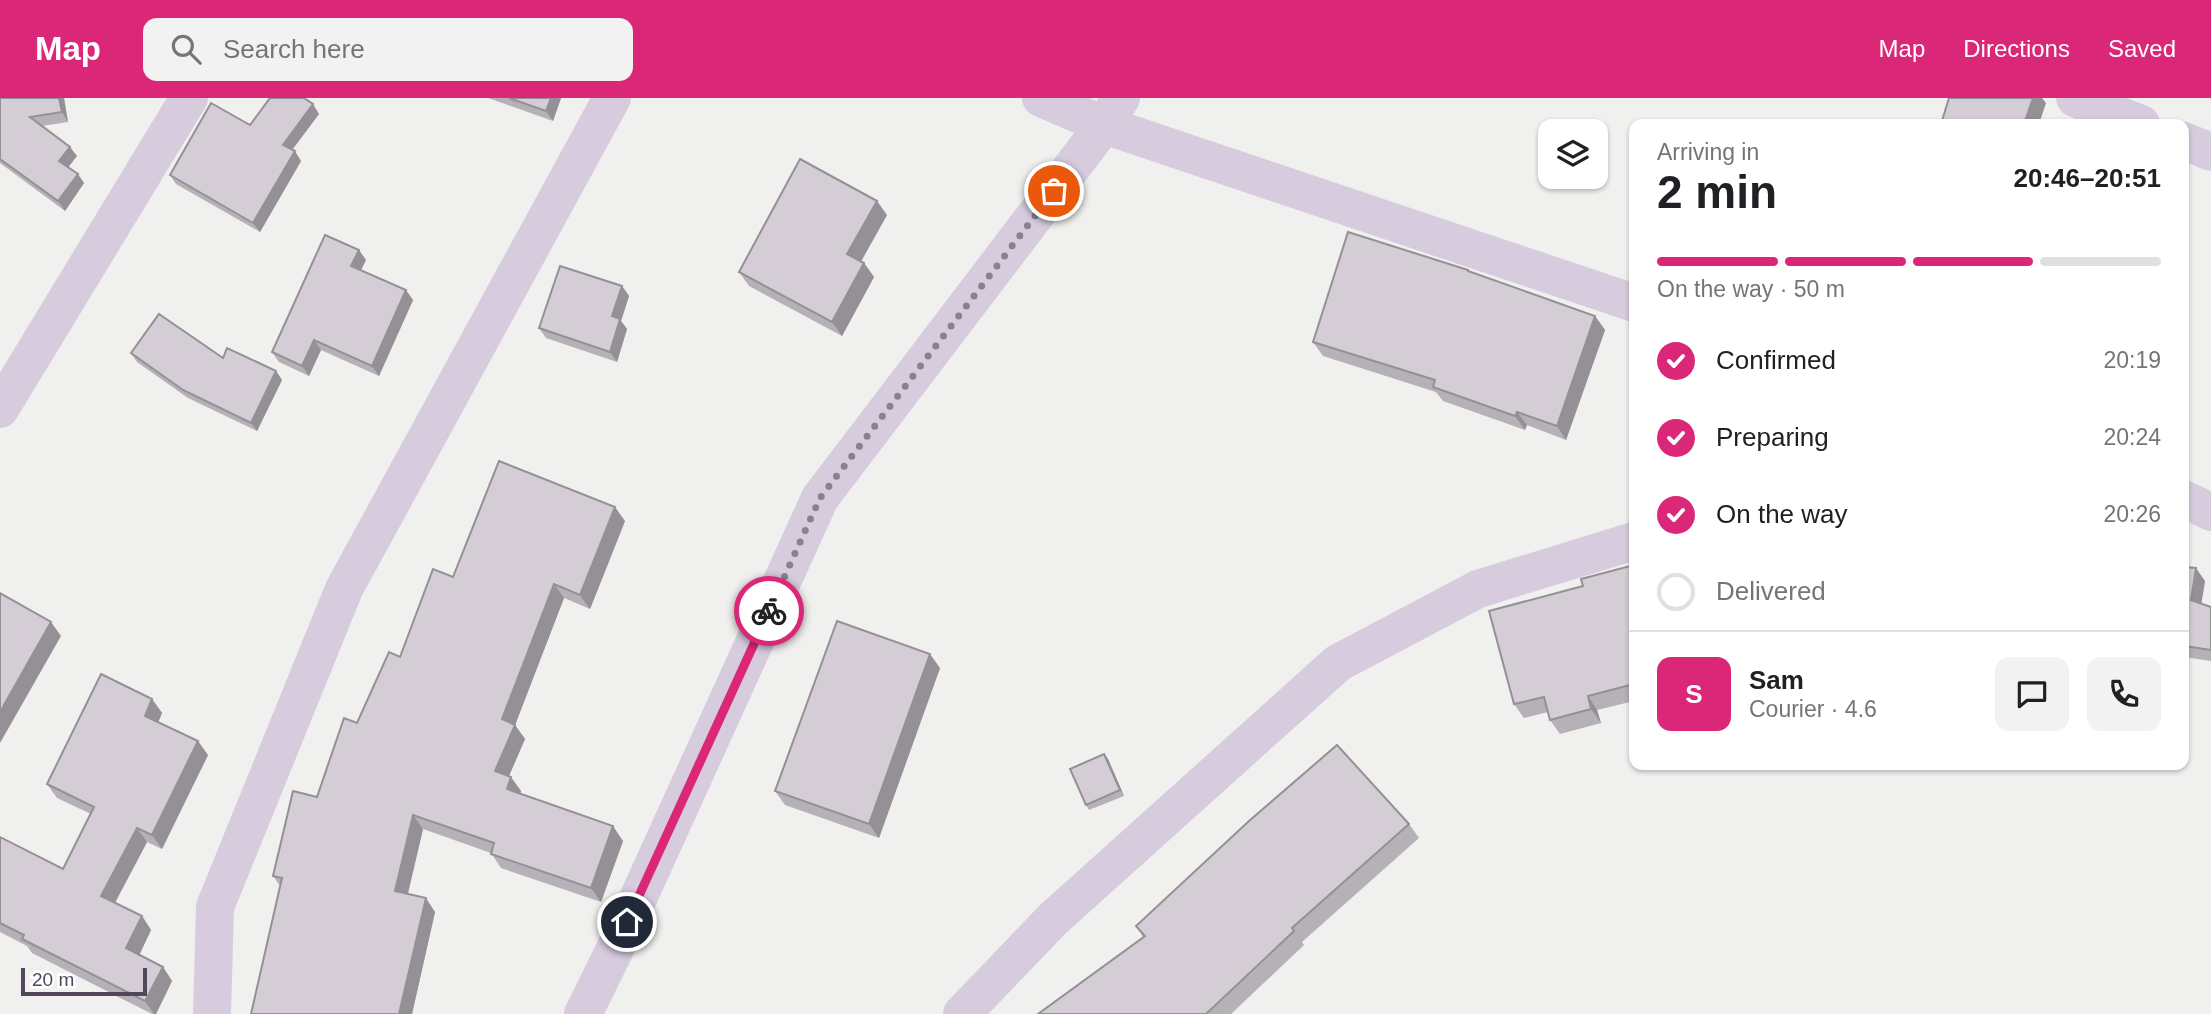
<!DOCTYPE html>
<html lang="en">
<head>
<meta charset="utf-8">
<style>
  :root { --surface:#fff; --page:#f2f2f2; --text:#202124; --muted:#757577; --line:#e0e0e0; --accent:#db2777 }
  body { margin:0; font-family:Arial,sans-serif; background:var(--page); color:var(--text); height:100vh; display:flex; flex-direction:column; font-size:26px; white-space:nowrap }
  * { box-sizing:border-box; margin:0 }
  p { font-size:23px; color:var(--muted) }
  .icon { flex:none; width:38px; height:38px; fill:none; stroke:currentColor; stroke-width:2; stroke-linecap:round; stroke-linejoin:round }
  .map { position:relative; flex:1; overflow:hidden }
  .details { position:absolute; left:1629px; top:21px; width:560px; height:651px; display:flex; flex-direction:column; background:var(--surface); border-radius:14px; box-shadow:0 2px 5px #0004 }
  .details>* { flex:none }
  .controls { position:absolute; left:1538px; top:21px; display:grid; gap:14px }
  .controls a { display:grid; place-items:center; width:70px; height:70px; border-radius:14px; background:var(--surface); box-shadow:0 2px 5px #0004; font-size:35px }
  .scale { position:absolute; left:21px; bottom:18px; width:126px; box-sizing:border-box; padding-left:7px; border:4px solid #52465b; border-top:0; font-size:19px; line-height:24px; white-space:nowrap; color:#52465b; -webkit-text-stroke:5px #fff; paint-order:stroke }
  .pin { position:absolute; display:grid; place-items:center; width:60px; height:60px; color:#fff; margin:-30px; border:4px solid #fff; border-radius:50%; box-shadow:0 2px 7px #0007 }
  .courier { position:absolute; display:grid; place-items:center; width:70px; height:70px; margin:-35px; border:5px solid #db2777; border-radius:50%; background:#fff; color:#222; box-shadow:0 2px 9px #0007 }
  .head em { font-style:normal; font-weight:600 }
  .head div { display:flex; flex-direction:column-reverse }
  .head { display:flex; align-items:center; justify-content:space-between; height:119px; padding:0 28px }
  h1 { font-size:46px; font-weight:600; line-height:52px }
  .bar { display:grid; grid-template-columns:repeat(4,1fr); gap:10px 7px; align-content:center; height:84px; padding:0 28px }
  .bar i { height:9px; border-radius:5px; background:var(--line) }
  .bar .active { background:var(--accent) }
  .bar p { grid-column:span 4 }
  .line { display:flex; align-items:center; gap:18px; padding:0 28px; border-top:2px solid var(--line) }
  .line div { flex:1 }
  .round { display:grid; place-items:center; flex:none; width:74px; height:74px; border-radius:14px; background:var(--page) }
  ol { padding:0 28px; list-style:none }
  li { display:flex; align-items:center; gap:21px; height:77px }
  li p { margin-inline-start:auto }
  li .icon { padding:7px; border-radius:50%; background:var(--accent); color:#fff; stroke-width:4 }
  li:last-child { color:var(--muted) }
  li i { width:38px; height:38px; border:4px solid var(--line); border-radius:50% }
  header { display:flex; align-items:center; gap:42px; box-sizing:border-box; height:98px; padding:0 35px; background:var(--accent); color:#fff }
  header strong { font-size:33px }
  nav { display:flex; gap:38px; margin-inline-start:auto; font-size:24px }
  .search { width:490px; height:63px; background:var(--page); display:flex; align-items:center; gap:18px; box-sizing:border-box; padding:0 24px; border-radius:14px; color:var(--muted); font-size:26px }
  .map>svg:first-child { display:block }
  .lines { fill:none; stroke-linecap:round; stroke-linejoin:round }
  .minor { stroke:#d6ccde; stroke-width:38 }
  .tertiary { stroke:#d6ccde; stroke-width:38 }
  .wall { fill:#b6b0b7 }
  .shaded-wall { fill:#949095 }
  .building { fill:#d4cdd5; stroke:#949095; stroke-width:2 }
  .done { stroke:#89828e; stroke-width:7; stroke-dasharray:0 12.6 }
  .route { stroke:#db2777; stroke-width:9 }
</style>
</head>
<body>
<header>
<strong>Map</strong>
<div class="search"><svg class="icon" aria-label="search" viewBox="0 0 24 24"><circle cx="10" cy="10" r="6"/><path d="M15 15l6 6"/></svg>Search here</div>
<nav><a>Map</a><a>Directions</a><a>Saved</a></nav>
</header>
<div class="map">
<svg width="2211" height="916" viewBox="0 0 2211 916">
  <rect width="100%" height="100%" fill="#f0f0ee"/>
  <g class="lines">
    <g class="minor">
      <polyline points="2075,0 2141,26"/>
      <polyline points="2184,43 2211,54"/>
      <polyline points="0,311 189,0"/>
      <polyline points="583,916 616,849 820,400 1104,27 1121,0"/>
      <polyline points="962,916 1053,821 1338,565 1478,491 1634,443"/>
    </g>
    <g class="tertiary">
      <polyline points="1041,0 1104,27 1634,205"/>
      <polyline points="2184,401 2211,414"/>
      <polyline points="212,916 215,809 344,491 612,0"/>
    </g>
  </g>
  <g class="wall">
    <polygon points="0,0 64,0 68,24 42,28 77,58 68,69 84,85 65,113 0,65"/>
    <polygon points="488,0 561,0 553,23"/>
    <polygon points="319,16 292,52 301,63 260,134 176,86 170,77 250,27"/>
    <polygon points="887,117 861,164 864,165 874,179 842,238 749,188 739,174"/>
    <polygon points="366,162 361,172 413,202 379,278 321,252 309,278 279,264 272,254"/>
    <polygon points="1468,172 1470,174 1595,218 1605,232 1566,342 1527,327 1525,332 1443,303 1436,294 1323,258 1313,244"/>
    <polygon points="622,188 629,198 621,223 627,231 617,264 546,240 539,230"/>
    <polygon points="131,255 223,260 276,273 282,282 257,333 188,300 137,264"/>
    <polygon points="625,423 590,511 564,500 515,627 525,641 509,678 521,693 520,696 623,743 601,804 501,770 491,755 423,731 408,796 435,814 412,916 251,916 281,789 273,778 357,625 453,479"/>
    <polygon points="1634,467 1634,603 1597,612 1601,625 1560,636 1550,622 1548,614 1524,620 1514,606 1583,488"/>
    <polygon points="2184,469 2205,483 2201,506 2211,509 2211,563 2184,559"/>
    <polygon points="940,570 879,740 785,707 775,693"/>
    <polygon points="152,601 162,615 158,624 208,657 162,751 147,744 115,805 142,818 151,832 139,857 163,869 172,883 156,916 152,916 32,855 27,848 0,834 0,739 63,771 91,716 57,700 47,686"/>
    <polygon points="1104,656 1108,661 1124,698 1089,712 1086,707"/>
    <polygon points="1409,726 1419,740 1302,844 1304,847 1231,916 1038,916 1143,839 1136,828"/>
  </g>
  <g class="shaded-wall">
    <polygon points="59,0 64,0 68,24 62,14"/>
    <polygon points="551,0 561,0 553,23 546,13"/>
    <polygon points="2033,0 2042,0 2046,5 2039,26 2024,26"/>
    <polygon points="313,6 319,16 289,56 283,47"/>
    <polygon points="70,49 77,58 66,72 59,63"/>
    <polygon points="295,53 301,63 260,134 253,125"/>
    <polygon points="78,76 84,85 65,113 58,103"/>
    <polygon points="877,103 887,117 857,170 847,156"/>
    <polygon points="359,152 366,162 358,178 351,168"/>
    <polygon points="864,165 874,179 842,238 832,224"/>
    <polygon points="622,188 629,198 621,223 627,231 617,264 610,254 612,218"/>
    <polygon points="406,192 413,202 379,278 372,268"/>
    <polygon points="1595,218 1605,232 1566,342 1557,328"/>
    <polygon points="314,242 321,252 309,278 302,268"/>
    <polygon points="276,273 282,282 257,333 251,325"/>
    <polygon points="1517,314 1527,327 1525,332 1515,318"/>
    <polygon points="615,409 625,423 590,511 580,497"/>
    <polygon points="2196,470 2205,483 2200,514 2191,502"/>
    <polygon points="554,486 564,500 512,635 502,621"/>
    <polygon points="51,524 61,538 0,645 0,614"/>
    <polygon points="930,556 940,570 879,740 869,726"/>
    <polygon points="1588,598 1597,612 1601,625 1591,611"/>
    <polygon points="152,601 162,615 155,632 145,618"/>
    <polygon points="515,627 525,641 505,687 495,673"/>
    <polygon points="198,643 208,657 162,751 152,737"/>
    <polygon points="1104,656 1108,661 1124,698 1120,692"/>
    <polygon points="511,679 521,693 517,705 507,691"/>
    <polygon points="413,717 423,731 405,807 395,793"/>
    <polygon points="613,728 623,743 601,804 591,790"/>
    <polygon points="137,730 147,744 111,812 101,798"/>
    <polygon points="426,800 435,814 412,916 399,916"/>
    <polygon points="142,818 151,832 136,864 126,850"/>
    <polygon points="163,869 172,883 156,916 154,916 145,903"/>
  </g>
  <g class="building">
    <polygon points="0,0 59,0 62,14 30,19 70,49 59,63 78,76 58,103 0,61"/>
    <polygon points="270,0 304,0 313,6 283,47 295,53 253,125 170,77 211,5 250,27"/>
    <polygon points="509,0 551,0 546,13"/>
    <polygon points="1949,0 2033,0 2024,26 1941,26"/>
    <polygon points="800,61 877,103 847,156 864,165 832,224 739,174"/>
    <polygon points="1348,134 1468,172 1468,173 1595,218 1557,328 1517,314 1515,318 1433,289 1435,282 1313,244"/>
    <polygon points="325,137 359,152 351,168 406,192 372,268 314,242 302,268 272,254"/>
    <polygon points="560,168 622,188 612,218 620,221 610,254 539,230"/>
    <polygon points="159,216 223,260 227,250 276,273 251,325 183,292 131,255"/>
    <polygon points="499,363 615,409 580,497 554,486 502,621 515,627 495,673 511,679 507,691 613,728 591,790 491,756 494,745 413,717 395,793 426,800 399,916 251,916 282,780 273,778 293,693 317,699 344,620 357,625 389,554 400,559 433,471 453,479"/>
    <polygon points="1634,467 1634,586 1588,598 1591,611 1550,622 1544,599 1514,606 1489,513 1583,488 1581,481"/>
    <polygon points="2184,469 2196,470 2191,502 2211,509 2211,552 2184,548"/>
    <polygon points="0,495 51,524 0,614"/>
    <polygon points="837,523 930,556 869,726 775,693"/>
    <polygon points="101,576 152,601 145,618 198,643 152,737 137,730 101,798 142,818 126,850 163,869 145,903 22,841 24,837 0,825 0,739 63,771 94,709 47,686"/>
    <polygon points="1337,647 1409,726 1292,830 1294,833 1206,916 1038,916 1145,838 1136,828 1249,723"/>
    <polygon points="1104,656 1120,692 1086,707 1070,671"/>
  </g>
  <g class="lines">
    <polyline class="done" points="769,513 820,400 1054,93"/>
    <polyline class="route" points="627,824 769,513"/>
  </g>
</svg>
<div class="controls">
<a><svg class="icon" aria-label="layers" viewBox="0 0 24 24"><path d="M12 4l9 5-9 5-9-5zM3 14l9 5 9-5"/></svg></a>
</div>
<div class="scale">20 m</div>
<div class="pin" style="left:1054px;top:93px;background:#ea580c"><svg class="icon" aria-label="bag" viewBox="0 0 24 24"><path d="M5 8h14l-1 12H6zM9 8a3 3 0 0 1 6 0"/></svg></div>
<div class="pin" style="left:627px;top:824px;background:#1f2937"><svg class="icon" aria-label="home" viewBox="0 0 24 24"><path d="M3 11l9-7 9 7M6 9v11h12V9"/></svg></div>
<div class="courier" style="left:769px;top:513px"><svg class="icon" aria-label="bike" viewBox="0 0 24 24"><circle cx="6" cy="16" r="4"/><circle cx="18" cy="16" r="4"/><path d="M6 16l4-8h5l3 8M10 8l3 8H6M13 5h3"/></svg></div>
<section class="details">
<div class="head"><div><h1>2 min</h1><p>Arriving in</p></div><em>20:46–20:51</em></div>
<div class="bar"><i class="active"></i><i class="active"></i><i class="active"></i><i></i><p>On the way · 50 m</p></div>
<ol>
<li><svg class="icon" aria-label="check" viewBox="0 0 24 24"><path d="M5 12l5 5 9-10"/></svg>Confirmed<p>20:19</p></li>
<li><svg class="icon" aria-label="check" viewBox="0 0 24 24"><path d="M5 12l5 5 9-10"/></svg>Preparing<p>20:24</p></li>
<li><svg class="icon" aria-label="check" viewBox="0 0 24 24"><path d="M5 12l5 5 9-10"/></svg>On the way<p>20:26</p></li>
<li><i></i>Delivered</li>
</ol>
<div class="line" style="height:126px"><b class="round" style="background:var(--accent);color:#fff">S</b><div><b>Sam</b><p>Courier · 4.6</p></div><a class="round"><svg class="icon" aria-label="chat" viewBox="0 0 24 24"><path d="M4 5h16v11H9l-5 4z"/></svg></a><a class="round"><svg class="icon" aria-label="phone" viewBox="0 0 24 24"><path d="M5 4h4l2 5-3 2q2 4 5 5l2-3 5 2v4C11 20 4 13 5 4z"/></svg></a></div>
</section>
</div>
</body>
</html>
